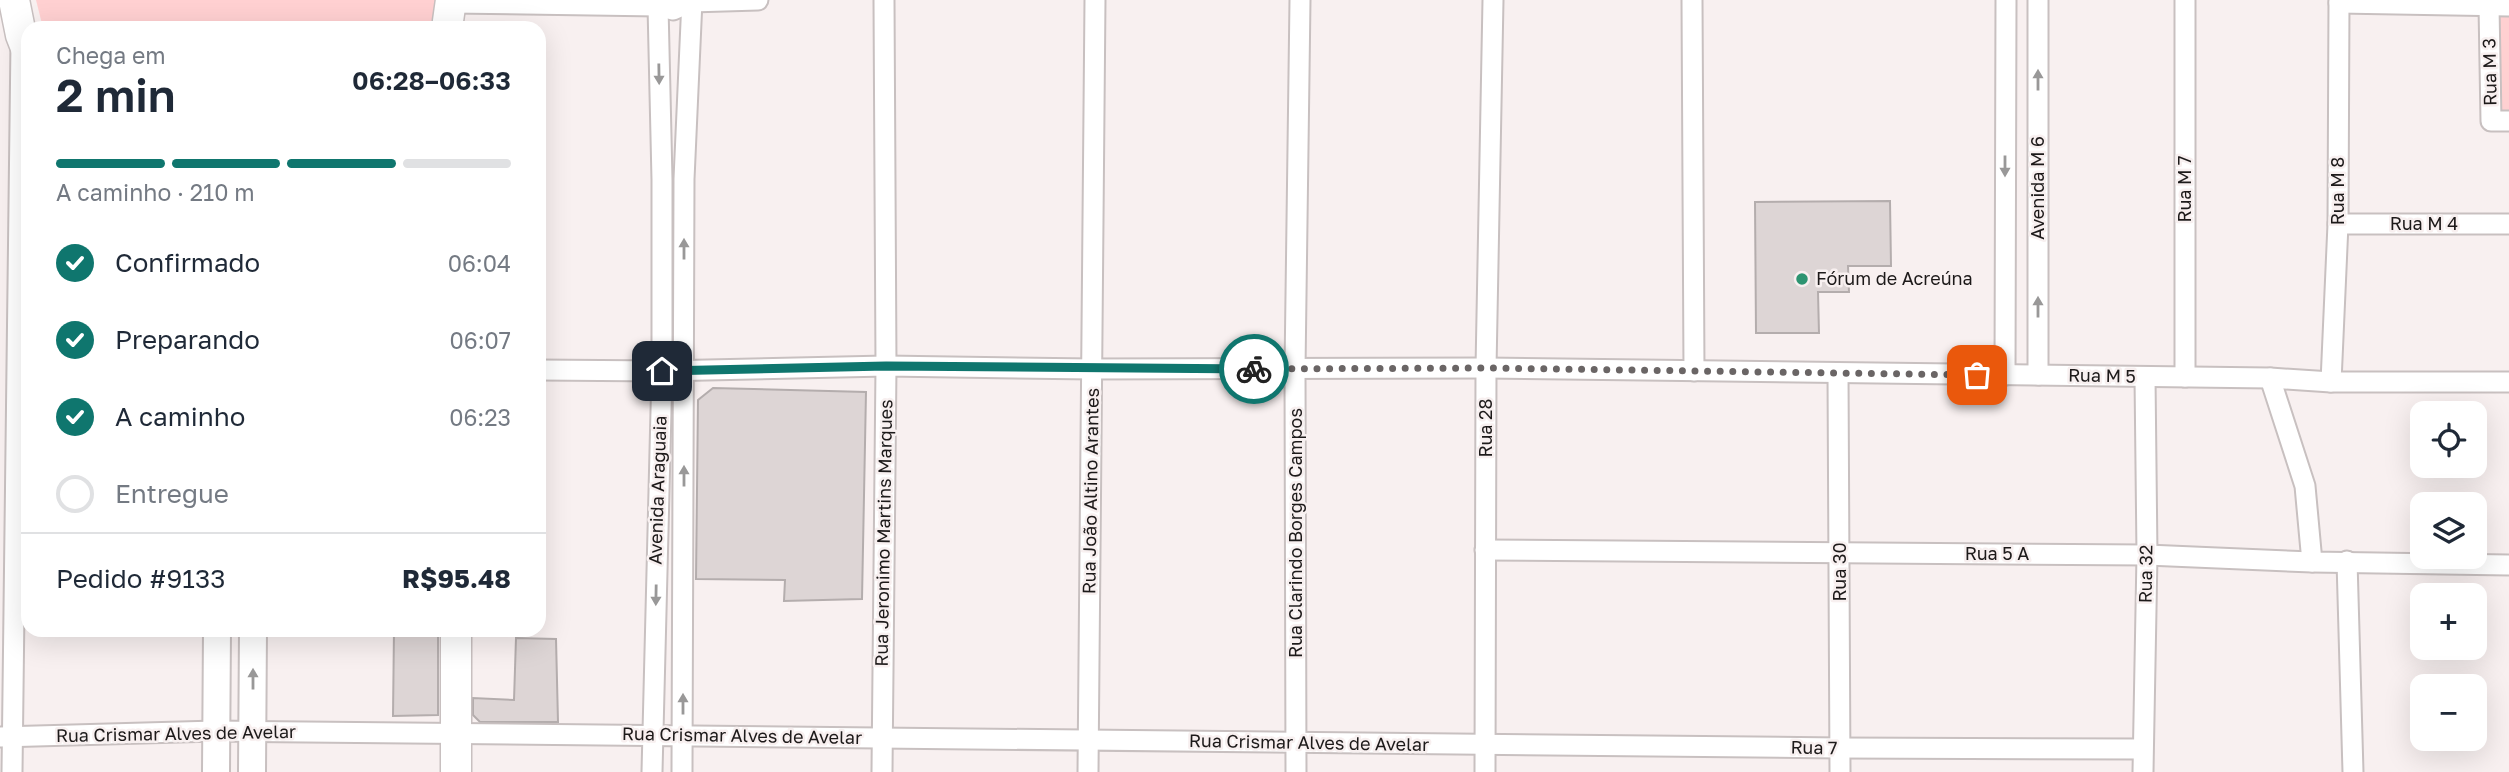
<!DOCTYPE html>
<html lang="pt">
<head>
<meta charset="utf-8">
<style>
  :root { --surface:#fff; --page:#f6f6f7; --text:#1f2937; --muted:#747a83; --line:#e0e1e3; --accent:#0f766e }
  body { margin:0; font-family:"Golos Text",sans-serif; background:var(--page); color:var(--text); height:100vh; display:flex; flex-direction:column; font-size:26px; white-space:nowrap }
  * { box-sizing:border-box; margin:0 }
  p { font-size:23px; color:var(--muted) }
  .icon { flex:none; width:38px; height:38px; fill:none; stroke:currentColor; stroke-width:2; stroke-linecap:round; stroke-linejoin:round }
  .map { position:relative; flex:1; overflow:hidden }
  .sheet { position:absolute; left:21px; top:21px; width:525px; height:616px; display:flex; flex-direction:column; background:var(--surface); border-radius:21px; box-shadow:0 7px 28px #0002 }
  .sheet>* { flex:none }
  .controls { position:absolute; left:2410px; top:401px; display:grid; gap:14px }
  .controls a { display:grid; place-items:center; width:77px; height:77px; border-radius:14px; background:var(--surface); box-shadow:0 7px 28px #0002; font-size:35px }
  .pin { position:absolute; display:grid; place-items:center; width:60px; height:60px; color:#fff; margin:-30px; border-radius:14px; box-shadow:0 4px 10px #0006 }
  .courier { position:absolute; display:grid; place-items:center; width:70px; height:70px; margin:-35px; border:5px solid #0f766e; border-radius:50%; background:#fff; color:#222; box-shadow:0 2px 9px #0007 }
  .headline em { font-style:normal; font-weight:600 }
  .headline div { display:flex; flex-direction:column-reverse }
  .headline { display:flex; align-items:center; justify-content:space-between; height:119px; padding:0 35px }
  h1 { font-size:46px; font-weight:600; line-height:52px }
  .bar { display:grid; grid-template-columns:repeat(4,1fr); gap:10px 7px; align-content:center; height:84px; padding:0 35px }
  .bar i { height:9px; border-radius:5px; background:var(--line) }
  .bar .on { background:var(--accent) }
  .bar p { grid-column:span 4 }
  .line { display:flex; align-items:center; gap:18px; padding:0 35px; border-top:2px solid var(--line) }
  .line div { flex:1 }
  ol { padding:0 35px; list-style:none }
  li { display:flex; align-items:center; gap:21px; height:77px }
  li p { margin-inline-start:auto }
  li .icon { padding:7px; border-radius:50%; background:var(--accent); color:#fff; stroke-width:4 }
  li:last-child { color:var(--muted) }
  li i { width:38px; height:38px; border:4px solid var(--line); border-radius:50% }
  .map>svg:first-child { display:block }
  .green { fill:#ffd0d1 }
  .building { fill:#ddd5d5; stroke:#b4adad; stroke-width:2 }
  .lines { fill:none; stroke-linecap:round; stroke-linejoin:round }
  .street-casing { stroke:#c8c0c0; stroke-width:23 }
  .secondary-casing { stroke:#c8c0c0; stroke-width:30 }
  .primary-casing { stroke:#c8c0c0; stroke-width:33 }
  .street { stroke:#fff; stroke-width:19 }
  .secondary { stroke:#fff; stroke-width:26 }
  .primary { stroke:#fff; stroke-width:30 }
  .oneway { fill:#999898 }
  .done { stroke:#6a6565; stroke-width:7; stroke-dasharray:0 12.6 }
  .route { stroke:#0f766e; stroke-width:9 }
  .poi-dot { fill:#2d9471; stroke:#f8f0f0; stroke-width:2.5 }
  .labels { text-anchor:middle; stroke-width:5; stroke-linejoin:round; paint-order:stroke }
  .street-label { font-size:18px; fill:#1d1a1a; stroke:#f8f0f0 }
  .poi-label { font-size:18px; fill:#1d1a1a; stroke:#f8f0f0; text-anchor:start }
</style>
</head>
<body>
<div class="map">
<svg width="2509" height="772" viewBox="0 0 2509 772">
  <rect width="100%" height="100%" fill="#f8f0f0"/>
  <g class="green">
    <polygon points="36,0 436,0 430,28 43,28"/>
    <polygon points="2494,10 2509,10 2509,120 2492,119"/>
  </g>
  <g class="building">
    <polygon points="1890,201 1891,266 1848,266 1849,292 1818,292 1819,333 1756,333 1755,202"/>
    <polygon points="713,388 866,392 862,599 784,601 785,580 696,579 698,400"/>
    <polygon points="394,630 438,630 438,715 393,716"/>
    <polygon points="516,638 556,639 558,722 480,722 473,715 473,698 514,700"/>
  </g>
  <g class="lines">
    <defs>
      <g id="street">
        <polyline points="652,0 658,6 662,180 662,371 652,772"/>
        <polyline points="1692,0 1694,371"/>
        <polyline points="451,3 658,6 673,10 691,2 758,0"/>
        <polyline points="2339,3 2509,6"/>
        <polyline points="2489,6 2491,121 2509,121"/>
        <polyline points="2338,224 2509,224"/>
        <polyline points="539,370 662,371 886,366 1092,369 1486,368 2270,378 2331,382 2509,382"/>
        <polyline points="1838,373 1840,772"/>
        <polyline points="2005,375 2006,0"/>
        <polyline points="2038,375 2038,0"/>
        <polyline points="2185,377 2185,0"/>
        <polyline points="2270,378 2305,486 2312,562"/>
        <polyline points="2331,382 2338,224 2339,0"/>
        <polyline points="1485,550 2147,555 2312,562 2509,565"/>
        <polyline points="2347,561 2353,772"/>
        <polyline points="0,737 216,731 1840,748 2142,749"/>
        <polyline points="12,772 21,42"/>
        <polyline points="682,772 684,179 692,0"/>
        <polyline points="882,772 886,366 884,0"/>
        <polyline points="1088,772 1095,0"/>
        <polyline points="1296,772 1295,369 1300,0"/>
        <polyline points="1485,772 1486,368 1493,0"/>
        <polyline points="2143,772 2147,555 2145,377"/>
      </g>
      <g id="secondary">
        <polyline points="216,772 217,630"/>
        <polyline points="252,772 253,630"/>
      </g>
      <g id="primary">
        <polyline points="14,0 21,35 28,53"/>
        <polyline points="447,28 451,0"/>
        <polyline points="456,772 456,630"/>
      </g>
    </defs>
    <use href="#street" class="street-casing"/>
    <use href="#secondary" class="secondary-casing"/>
    <use href="#primary" class="primary-casing"/>
    <use href="#street" class="street"/>
    <use href="#secondary" class="secondary"/>
    <use href="#primary" class="primary"/>
  </g>
  <defs><path id="oneway-solid" d="M-6-.8H1V-3.2L6.5 0L1 3.2V.8H-6Z" transform="scale(1.75)"/></defs>
  <g class="oneway">
    <use href="#oneway-solid" transform="translate(659 74) rotate(89)"/>
    <use href="#oneway-solid" transform="translate(2038 80) rotate(-90)"/>
    <use href="#oneway-solid" transform="translate(2005 166) rotate(90)"/>
    <use href="#oneway-solid" transform="translate(684 249) rotate(-90)"/>
    <use href="#oneway-solid" transform="translate(2038 307) rotate(-90)"/>
    <use href="#oneway-solid" transform="translate(684 476) rotate(-90)"/>
    <use href="#oneway-solid" transform="translate(656 595) rotate(91)"/>
    <use href="#oneway-solid" transform="translate(253 679) rotate(-90)"/>
    <use href="#oneway-solid" transform="translate(683 704) rotate(-90)"/>
  </g>
  <g class="lines">
    <polyline class="done" points="1254,369 1486,368 1977,375"/>
    <polyline class="route" points="662,371 886,366 1254,369"/>
  </g>
  <circle class="poi-dot" cx="1802" cy="279" r="7"/>
  <g class="labels">
    <g class="street-label">
      <text transform="translate(2490 72) rotate(-91)" y="6">Rua M 3</text>
      <text transform="translate(2038 188) rotate(-90)" y="6">Avenida M 6</text>
      <text transform="translate(2185 189) rotate(-90)" y="6">Rua M 7</text>
      <text transform="translate(2338 191) rotate(-90)" y="6">Rua M 8</text>
      <text x="2424" y="230">Rua M 4</text>
      <text transform="translate(2102 376) rotate(1)" y="6">Rua M 5</text>
      <text transform="translate(1486 428) rotate(-90)" y="6">Rua 28</text>
      <text transform="translate(658 490) rotate(-88)" y="6">Avenida Araguaia</text>
      <text transform="translate(1091 491) rotate(-89)" y="6">Rua João Altino Arantes</text>
      <text transform="translate(884 533) rotate(-89)" y="6">Rua Jeronimo Martins Marques</text>
      <text transform="translate(1296 533) rotate(-90)" y="6">Rua Clarindo Borges Campos</text>
      <text x="1997" y="560">Rua 5 A</text>
      <text transform="translate(1840 572) rotate(-90)" y="6">Rua 30</text>
      <text transform="translate(2146 574) rotate(-89)" y="6">Rua 32</text>
      <text transform="translate(176 734) rotate(-1)" y="6">Rua Crismar Alves de Avelar</text>
      <text transform="translate(742 736) rotate(1)" y="6">Rua Crismar Alves de Avelar</text>
      <text transform="translate(1309 743) rotate(1)" y="6">Rua Crismar Alves de Avelar</text>
      <text transform="translate(1814 748) rotate(1)" y="6">Rua 7</text>
    </g>
    <g class="poi-label">
      <text x="1816" y="285">Fórum de Acreúna</text>
    </g>
  </g>
</svg>
<div class="controls">
<a><svg class="icon" aria-label="locate" viewBox="0 0 24 24"><circle cx="12" cy="12" r="6"/><path d="M12 2v4M12 18v4M2 12h4M18 12h4"/></svg></a>
<a><svg class="icon" aria-label="layers" viewBox="0 0 24 24"><path d="M12 4l9 5-9 5-9-5zM3 14l9 5 9-5"/></svg></a>
<a>+</a>
<a>−</a>
</div>
<div class="pin" style="left:1977px;top:375px;background:#ea580c"><svg class="icon" aria-label="bag" viewBox="0 0 24 24"><path d="M5 8h14l-1 12H6zM9 8a3 3 0 0 1 6 0"/></svg></div>
<div class="pin" style="left:662px;top:371px;background:#1f2937"><svg class="icon" aria-label="home" viewBox="0 0 24 24"><path d="M3 11l9-7 9 7M6 9v11h12V9"/></svg></div>
<div class="courier" style="left:1254px;top:369px"><svg class="icon" aria-label="bike" viewBox="0 0 24 24"><circle cx="6" cy="16" r="4"/><circle cx="18" cy="16" r="4"/><path d="M6 16l4-8h5l3 8M10 8l3 8H6M13 5h3"/></svg></div>
<section class="sheet">
<div class="headline"><div><h1>2 min</h1><p>Chega em</p></div><em>06:28–06:33</em></div>
<div class="bar"><i class="on"></i><i class="on"></i><i class="on"></i><i></i><p>A caminho · 210 m</p></div>
<ol>
<li><svg class="icon" aria-label="check" viewBox="0 0 24 24"><path d="M5 12l5 5 9-10"/></svg>Confirmado<p>06:04</p></li>
<li><svg class="icon" aria-label="check" viewBox="0 0 24 24"><path d="M5 12l5 5 9-10"/></svg>Preparando<p>06:07</p></li>
<li><svg class="icon" aria-label="check" viewBox="0 0 24 24"><path d="M5 12l5 5 9-10"/></svg>A caminho<p>06:23</p></li>
<li><i></i>Entregue</li>
</ol>
<div class="line" style="height:91px"><div>Pedido #9133</div><b>R$95.48</b></div>
</section>
</div>
</body>
</html>
